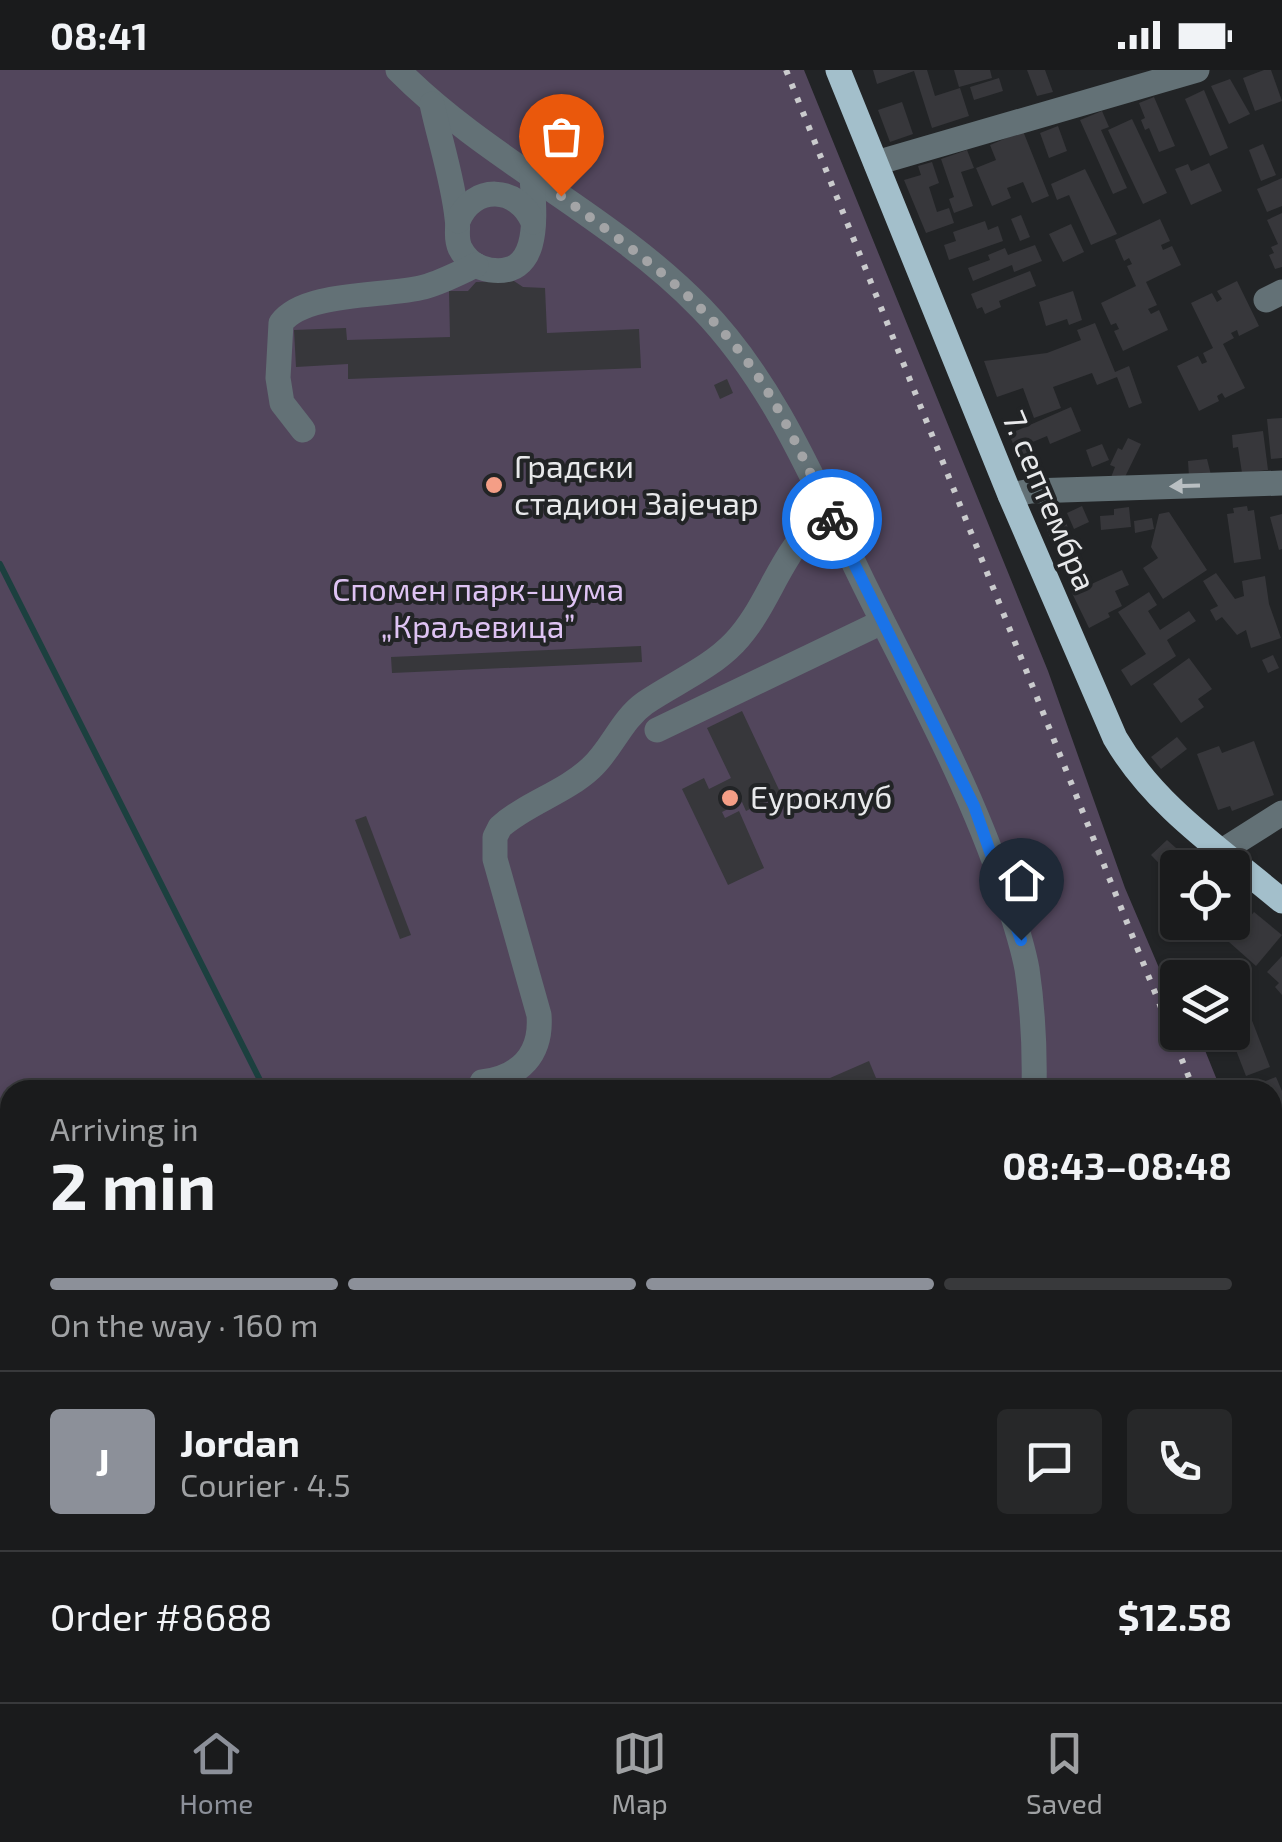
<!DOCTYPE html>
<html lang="en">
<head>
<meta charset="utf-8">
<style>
  :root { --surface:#1a1b1c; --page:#272829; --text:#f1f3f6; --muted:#9fa1a3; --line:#38393b; --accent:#8c9099 }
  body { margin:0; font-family:"Exo 2",sans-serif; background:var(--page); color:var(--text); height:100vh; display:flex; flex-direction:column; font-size:38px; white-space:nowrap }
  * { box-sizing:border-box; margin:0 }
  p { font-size:32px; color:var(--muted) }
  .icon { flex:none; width:55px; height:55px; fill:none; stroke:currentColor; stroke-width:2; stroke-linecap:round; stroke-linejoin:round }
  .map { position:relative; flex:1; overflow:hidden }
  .details { position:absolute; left:0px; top:1010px; width:1282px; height:622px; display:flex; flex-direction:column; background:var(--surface); border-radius:30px 30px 0 0; box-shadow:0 2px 8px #0004,0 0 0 2px var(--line) }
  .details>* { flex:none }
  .buttons { position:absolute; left:1160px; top:780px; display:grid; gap:20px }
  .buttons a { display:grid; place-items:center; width:90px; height:90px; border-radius:10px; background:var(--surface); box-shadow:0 2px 8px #0004,0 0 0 2px var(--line); font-size:50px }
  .pin { position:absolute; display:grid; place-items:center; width:85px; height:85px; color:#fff; margin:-102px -42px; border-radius:50% 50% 50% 0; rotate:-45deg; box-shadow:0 0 10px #0007 }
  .pin .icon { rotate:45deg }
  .courier { position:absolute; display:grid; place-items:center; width:100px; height:100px; margin:-50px; border:8px solid #1a73e8; border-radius:50%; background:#fff; color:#222; box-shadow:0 2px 12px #0007 }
  .summary em { font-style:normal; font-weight:700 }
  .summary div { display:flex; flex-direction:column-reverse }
  .summary { display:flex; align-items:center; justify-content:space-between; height:170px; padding:0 50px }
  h1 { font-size:65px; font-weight:700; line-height:75px }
  .bar { display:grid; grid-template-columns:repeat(4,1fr); gap:15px 10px; align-content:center; height:120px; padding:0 50px }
  .bar i { height:12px; border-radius:8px; background:var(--line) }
  .bar .on { background:var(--accent) }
  .bar p { grid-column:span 4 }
  .line { display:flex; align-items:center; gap:25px; padding:0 50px; border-top:2px solid var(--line) }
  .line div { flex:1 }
  .round { display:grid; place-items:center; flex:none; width:105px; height:105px; border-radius:10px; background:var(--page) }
  .status { display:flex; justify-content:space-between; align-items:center; height:70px; padding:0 50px; background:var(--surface); direction:ltr }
  .status svg { height:28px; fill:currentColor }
  .tab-bar { display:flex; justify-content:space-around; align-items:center; height:140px; border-top:2px solid var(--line); background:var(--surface); font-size:28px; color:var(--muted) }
  .tab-bar a { display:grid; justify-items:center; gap:5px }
  .tab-bar .on { color:var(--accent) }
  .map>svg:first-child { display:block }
  .green { fill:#52465c }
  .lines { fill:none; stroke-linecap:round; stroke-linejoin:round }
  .stream { stroke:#1c403f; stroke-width:6 }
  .building { fill:#37373b }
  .minor { stroke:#637176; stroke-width:25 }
  .major { stroke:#a3bfcb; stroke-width:25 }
  .rail { stroke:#cacbcd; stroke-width:6; stroke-dasharray:5 10; stroke-linecap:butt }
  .oneway { fill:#b9bfc2 }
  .done { stroke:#a3a4a6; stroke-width:10; stroke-dasharray:0 18 }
  .route { stroke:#1a73e8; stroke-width:12 }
  .poi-dot { fill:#f49e86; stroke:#222426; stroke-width:4 }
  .labels { text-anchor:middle; stroke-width:8; stroke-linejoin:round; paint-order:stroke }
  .poi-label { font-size:32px; fill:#e8e9eb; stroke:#222426; text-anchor:start }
  .street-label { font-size:32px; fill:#e8e9eb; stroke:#222426 }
  .park-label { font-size:32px; fill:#dec3f3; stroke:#222426 }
</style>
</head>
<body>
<div class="status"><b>08:41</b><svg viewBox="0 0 49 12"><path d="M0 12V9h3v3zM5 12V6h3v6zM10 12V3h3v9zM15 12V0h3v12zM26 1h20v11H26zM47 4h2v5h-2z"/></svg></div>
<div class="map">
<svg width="1282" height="1632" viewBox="0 0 1282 1632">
  <rect width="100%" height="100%" fill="#222426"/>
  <polygon class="green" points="0,0 804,0 1048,601 1125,818 1165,912 1177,921 1178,962 1198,963 1221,1020 10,1020 10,1622 1272,1622 1273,1186 1282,1207 1282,1632 0,1632"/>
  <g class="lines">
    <g class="stream">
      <polyline points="0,494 265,1020"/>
      <polyline points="786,1622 795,1632"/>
    </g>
  </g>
  <g class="building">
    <polygon points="873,0 927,0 935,26 960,18 969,46 932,58 914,1 877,14"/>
    <polygon points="954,0 990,0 992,8 959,17"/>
    <polygon points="1027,0 1045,0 1053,22 1037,26"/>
    <polygon points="1264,0 1271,0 1282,31 1255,41 1243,8"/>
    <polygon points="999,8 1003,21 974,30 970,17"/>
    <polygon points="1230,9 1250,44 1229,54 1211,16"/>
    <polygon points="1204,20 1228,78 1210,86 1185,29"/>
    <polygon points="1154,27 1175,76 1159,82 1149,58 1145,60 1141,50 1145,48 1139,33"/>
    <polygon points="902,32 913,64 890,72 878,40"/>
    <polygon points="1102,41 1109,57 1101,60 1127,118 1113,124 1080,50"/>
    <polygon points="1132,49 1167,123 1143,134 1108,60"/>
    <polygon points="1058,56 1067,81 1049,88 1040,63"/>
    <polygon points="1023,61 1049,126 1032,133 1023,112 1007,118 1011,128 992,136 976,98 996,90 990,75"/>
    <polygon points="1263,74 1276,105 1261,111 1249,80"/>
    <polygon points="967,80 974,98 961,102 973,136 954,143 949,129 954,127 941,89"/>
    <polygon points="932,92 939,113 929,117 937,142 949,138 954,153 926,163 904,110 921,105 918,96"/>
    <polygon points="1209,93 1222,121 1191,135 1175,99 1188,94 1191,101"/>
    <polygon points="1085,99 1117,164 1091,175 1069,125 1057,130 1051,114"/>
    <polygon points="1282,108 1282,136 1267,142 1257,119"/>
    <polygon points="1282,143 1282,197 1275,199 1269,185 1274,183 1271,177 1278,174 1267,150"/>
    <polygon points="1021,145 1030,167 1020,171 1011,149"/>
    <polygon points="1160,149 1170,171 1161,175 1163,180 1172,176 1181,195 1146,212 1157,235 1148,239 1151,244 1159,240 1168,260 1123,281 1114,261 1119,259 1116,253 1111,255 1101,233 1136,216 1127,196 1132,194 1129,188 1124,191 1115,170"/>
    <polygon points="985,151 988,160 998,156 1003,171 949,190 944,175 956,171 953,162"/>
    <polygon points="1071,154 1084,182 1063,192 1049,164"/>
    <polygon points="1035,175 1042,191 1014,202 1012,195 973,211 968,198 990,190 988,185 1005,178 1008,185"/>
    <polygon points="1030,201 1036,216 999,231 1001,237 985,244 982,237 977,239 971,224"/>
    <polygon points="514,211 523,217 545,218 547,263 639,259 641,298 348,309 348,294 296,297 294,260 346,258 347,270 450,267 449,221 468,221 476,212"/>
    <polygon points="1237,211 1259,256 1239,266 1237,260 1231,263 1234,268 1223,274 1245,318 1225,328 1222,323 1217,326 1219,331 1199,341 1177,296 1198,286 1202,294 1207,292 1203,283 1213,278 1191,233 1212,223 1217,232 1222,229 1217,221"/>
    <polygon points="1073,221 1082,250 1069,255 1067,249 1046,256 1039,232"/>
    <polygon points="1095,253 1115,302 1129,296 1142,333 1129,338 1117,307 1097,315 1092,303 1053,317 1061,338 1034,348 1023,318 997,327 984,291 1047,283 1081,270 1077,260"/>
    <polygon points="727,309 733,323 720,329 714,315"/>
    <polygon points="1071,337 1081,361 1050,374 1047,366 1028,374 1032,383 1019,388 1009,364"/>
    <polygon points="1282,348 1282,388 1271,389 1267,349"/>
    <polygon points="1263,361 1268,400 1242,403 1238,377 1233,378 1232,365"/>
    <polygon points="1128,368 1141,374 1124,409 1110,410 1115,397 1110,395 1118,378 1122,380"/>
    <polygon points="1102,374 1109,390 1092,397 1086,380"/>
    <polygon points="1207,389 1211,405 1189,407 1188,391"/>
    <polygon points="1082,436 1089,452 1074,459 1067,443"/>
    <polygon points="1247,436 1248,441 1254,440 1261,489 1234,493 1227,444 1234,443 1233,438"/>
    <polygon points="1129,437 1131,457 1101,460 1100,446 1114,445 1114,439"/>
    <polygon points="1059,438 1073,468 1054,476 1041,446"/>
    <polygon points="1169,442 1207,500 1163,529 1143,498 1158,488 1151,477 1159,444"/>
    <polygon points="1282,444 1282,479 1279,480 1270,447"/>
    <polygon points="1152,448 1154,459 1135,463 1134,451"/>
    <polygon points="1122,500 1129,515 1115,521 1122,536 1108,543 1110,547 1089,558 1072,523"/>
    <polygon points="1216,503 1235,529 1244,526 1242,511 1265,506 1269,534 1281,568 1251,578 1246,560 1237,565 1222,547 1216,551 1210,540 1218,536 1203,511"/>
    <polygon points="1149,522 1157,535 1148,541 1160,560 1189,541 1196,551 1167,570 1176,586 1131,616 1121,600 1146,584 1118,542"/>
    <polygon points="641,576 642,592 392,603 391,587"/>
    <polygon points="1273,585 1279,598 1268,603 1262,590"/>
    <polygon points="1189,588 1212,619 1198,629 1204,637 1181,653 1153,614"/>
    <polygon points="742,641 781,724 746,741 742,732 722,742 725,748 739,741 764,798 728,815 682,719 704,708 709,719 731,708 707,658"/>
    <polygon points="1177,667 1187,679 1161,699 1151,687"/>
    <polygon points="1254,671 1274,725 1232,741 1230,736 1218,740 1197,684 1219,676 1222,683"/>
    <polygon points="366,746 411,865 400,869 355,750"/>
    <polygon points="1167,770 1176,778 1174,781 1191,795 1178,798 1175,810 1151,785"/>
    <polygon points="1254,842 1282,865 1256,896 1229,872"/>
    <polygon points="1282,886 1282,925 1275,917 1279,913 1267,902"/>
    <polygon points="1230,891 1248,939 1232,945 1232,908 1209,908 1206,900"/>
    <polygon points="1251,948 1270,997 1246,1006 1229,962 1232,962 1232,955"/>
    <polygon points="869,991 881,1020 835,1020 830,1008"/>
    <polygon points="1276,1007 1282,1021 1282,1063 1272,1067 1272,1020 1254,1020 1253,1016"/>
  </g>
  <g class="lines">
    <g class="minor">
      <path d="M398,0c90,91 213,145 303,238 74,76 115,178 161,272 50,102 106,201 142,309 9,27 18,53 23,80 6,41 8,80 7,121"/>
      <path d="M432,34c8,37 21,76 25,114 2,11 -2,19 3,30 6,12 17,20 30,22 55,8 43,-63 42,-96"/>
      <polyline points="876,93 1197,0"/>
      <path d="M458,151c15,-37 60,-35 75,1"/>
      <polyline points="1266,230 1282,222"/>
      <path d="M303,360l-21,-27 -4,-25 3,-55c23,-32 106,-26 143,-36 18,-5 35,-14 52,-22"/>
      <polyline points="1010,425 1031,421 1282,413"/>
      <polyline points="657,660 882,552"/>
      <polyline points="1222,781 1282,743"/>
      <path d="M482,1012c38,-5 60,-28 57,-67l-44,-156v-22l5,-10c27,-24 64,-34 91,-59 21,-19 30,-48 54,-65 29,-20 64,-34 89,-60 39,-41 45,-96 95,-130"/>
      <polyline points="1272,1104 1282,1089"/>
      <polyline points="1272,1133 1282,1164"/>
      <polyline points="1272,1318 1282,1339"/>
    </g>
    <path class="major" d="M838,0l172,425 105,243c40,69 108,113 167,163"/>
    <g class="rail">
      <polyline points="786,0 1194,1020"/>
      <polyline points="1272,1217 1282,1241"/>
    </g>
  </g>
  <defs><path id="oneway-solid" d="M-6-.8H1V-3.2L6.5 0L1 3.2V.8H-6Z" transform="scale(2.5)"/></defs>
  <use class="oneway" href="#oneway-solid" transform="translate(1185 416) rotate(178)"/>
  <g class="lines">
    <path class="done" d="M561,126c65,48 133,96 183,161 37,48 62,108 88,162"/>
    <polyline class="route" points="832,449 974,736 1021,870"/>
  </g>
  <g class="poi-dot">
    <circle cx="494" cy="415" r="10"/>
    <circle cx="730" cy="728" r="10"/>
  </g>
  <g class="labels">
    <g class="poi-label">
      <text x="514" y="408">Градски<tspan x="514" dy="37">стадион Зајечар</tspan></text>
      <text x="750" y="739">Еуроклуб</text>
    </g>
    <g class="street-label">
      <text transform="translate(1049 431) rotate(67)" y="11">7. септембра</text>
    </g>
    <g class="park-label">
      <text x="478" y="531">Спомен парк-шума<tspan x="478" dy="37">„Краљевица”</tspan></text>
    </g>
  </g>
</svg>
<div class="buttons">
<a><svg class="icon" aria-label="locate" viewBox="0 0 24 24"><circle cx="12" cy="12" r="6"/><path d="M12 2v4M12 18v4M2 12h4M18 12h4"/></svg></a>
<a><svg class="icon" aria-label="layers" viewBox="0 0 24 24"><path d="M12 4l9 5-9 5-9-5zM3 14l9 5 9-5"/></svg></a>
</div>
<div class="pin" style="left:561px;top:126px;background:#ea580c"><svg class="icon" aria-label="bag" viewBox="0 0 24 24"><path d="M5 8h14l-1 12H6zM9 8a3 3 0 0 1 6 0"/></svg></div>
<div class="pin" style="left:1021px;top:870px;background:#1f2937"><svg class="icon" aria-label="home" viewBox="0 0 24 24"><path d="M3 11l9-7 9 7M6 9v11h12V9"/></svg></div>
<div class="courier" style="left:832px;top:449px"><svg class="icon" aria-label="bike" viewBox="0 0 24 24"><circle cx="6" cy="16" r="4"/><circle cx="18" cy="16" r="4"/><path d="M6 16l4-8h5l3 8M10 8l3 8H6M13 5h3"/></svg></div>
<section class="details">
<div class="summary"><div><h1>2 min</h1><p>Arriving in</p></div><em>08:43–08:48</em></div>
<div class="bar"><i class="on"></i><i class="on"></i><i class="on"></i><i></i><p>On the way · 160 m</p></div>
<div class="line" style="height:180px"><b class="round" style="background:var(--accent);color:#fff">J</b><div><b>Jordan</b><p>Courier · 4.5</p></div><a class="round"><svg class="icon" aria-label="chat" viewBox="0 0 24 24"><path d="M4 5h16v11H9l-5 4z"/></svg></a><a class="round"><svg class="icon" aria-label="phone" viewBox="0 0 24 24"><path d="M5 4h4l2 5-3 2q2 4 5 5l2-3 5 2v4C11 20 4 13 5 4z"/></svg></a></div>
<div class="line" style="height:130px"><div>Order #8688</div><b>$12.58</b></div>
</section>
</div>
<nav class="tab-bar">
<a class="on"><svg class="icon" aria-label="home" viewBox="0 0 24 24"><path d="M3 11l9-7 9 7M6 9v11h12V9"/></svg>Home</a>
<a><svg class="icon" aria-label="map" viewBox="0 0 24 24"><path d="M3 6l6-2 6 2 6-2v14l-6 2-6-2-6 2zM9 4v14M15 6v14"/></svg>Map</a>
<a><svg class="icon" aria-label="saved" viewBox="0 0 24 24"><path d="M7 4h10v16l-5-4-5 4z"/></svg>Saved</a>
</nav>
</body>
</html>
